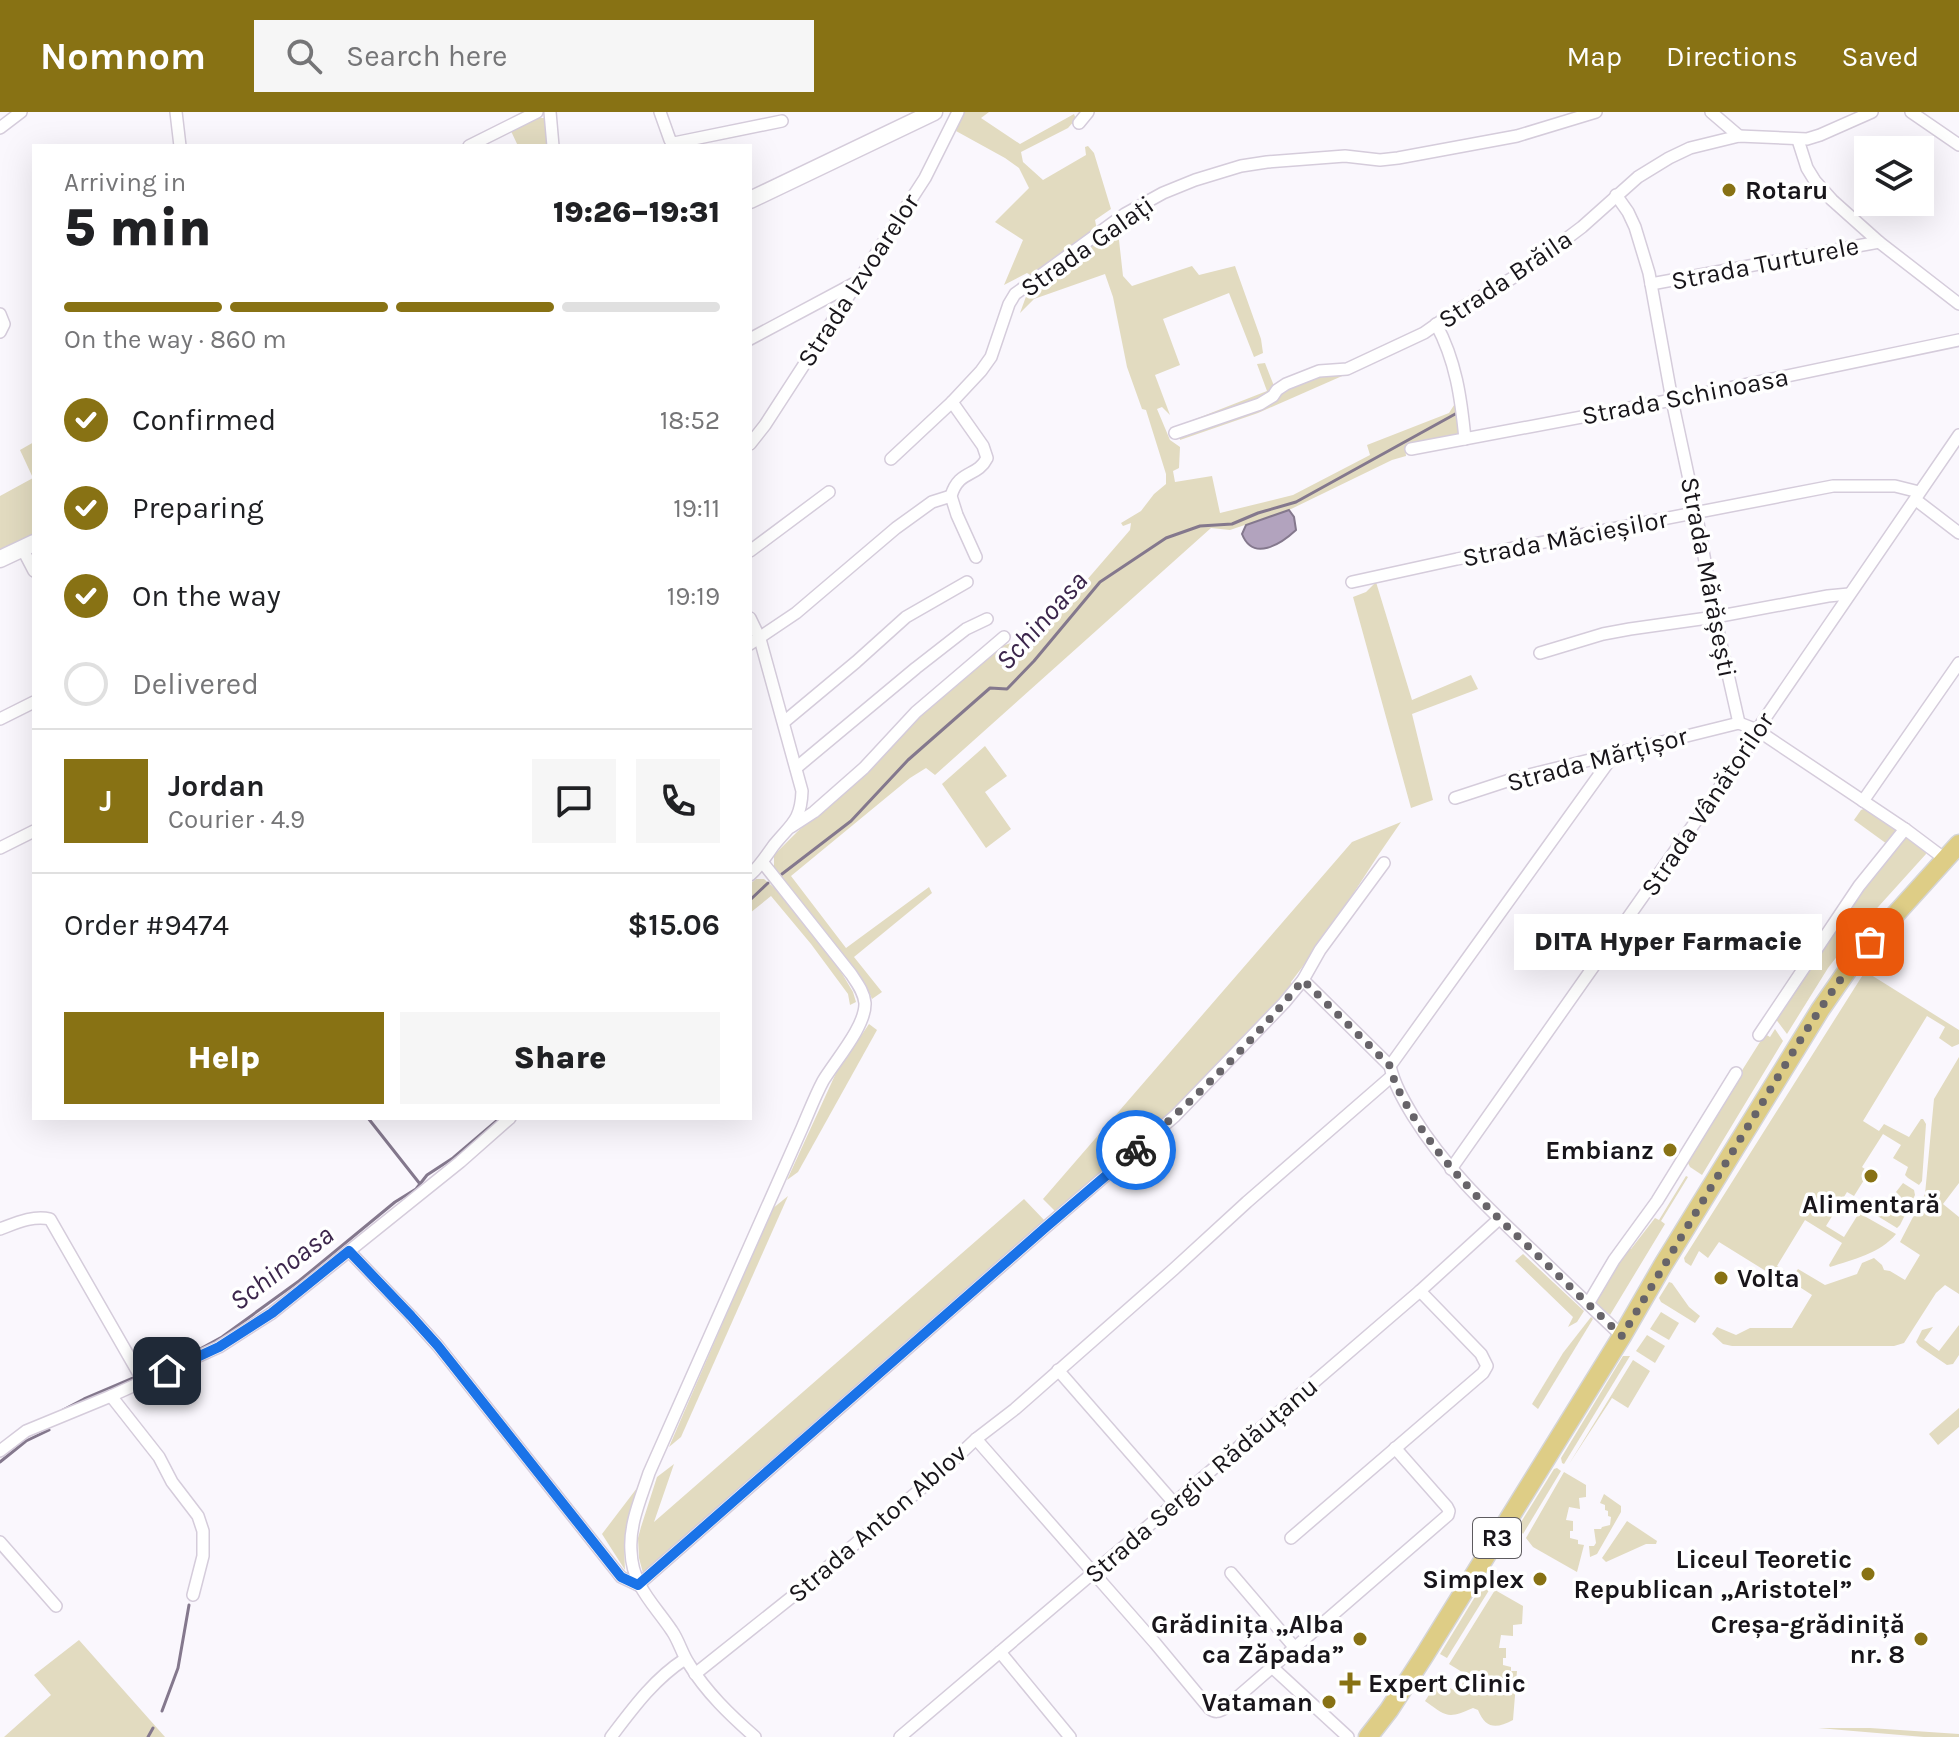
<!DOCTYPE html>
<html lang="en">
<head>
<meta charset="utf-8">
<style>
  :root { --surface:#fff; --page:#f6f6f6; --text:#202124; --muted:#757577; --line:#e0e0e0; --accent:#887214 }
  body { margin:0; font-family:Karla,sans-serif; background:var(--page); color:var(--text); height:100vh; display:flex; flex-direction:column; font-size:30px; white-space:nowrap }
  * { box-sizing:border-box; margin:0 }
  p { font-size:26px; color:var(--muted) }
  .icon { flex:none; width:44px; height:44px; fill:none; stroke:currentColor; stroke-width:2; stroke-linecap:round; stroke-linejoin:round }
  .map { position:relative; flex:1; overflow:hidden }
  .side { position:absolute; left:32px; top:32px; width:720px; height:976px; display:flex; flex-direction:column; background:var(--surface); border-radius:0px; box-shadow:0 8px 32px #0002 }
  .side>* { flex:none }
  .tools { position:absolute; left:1854px; top:24px; display:grid; gap:16px }
  .tools a { display:grid; place-items:center; width:80px; height:80px; border-radius:0px; background:var(--surface); box-shadow:0 8px 32px #0002; font-size:40px }
  .pin { position:absolute; display:grid; place-items:center; width:68px; height:68px; color:#fff; margin:-34px; border-radius:16px; box-shadow:0 4px 12px #0006 }
  .courier { position:absolute; display:grid; place-items:center; width:80px; height:80px; margin:-40px; border:6px solid #1a73e8; border-radius:50%; background:#fff; color:#222; box-shadow:0 2px 10px #0007 }
  .bubble { position:absolute; height:56px; border-radius:0px; background:var(--surface); box-shadow:0 8px 32px #0002; font-size:26px; font-weight:800; line-height:56px; text-align:center }
  .overview em { font-style:normal; font-weight:800 }
  .overview div { display:flex; flex-direction:column-reverse }
  .overview { display:flex; align-items:center; justify-content:space-between; height:136px; padding:0 32px }
  h1 { font-size:52px; font-weight:800; line-height:60px }
  .bar { display:grid; grid-template-columns:repeat(4,1fr); gap:12px 8px; align-content:center; height:96px; padding:0 32px }
  .bar i { height:10px; border-radius:6px; background:var(--line) }
  .bar .active { background:var(--accent) }
  .bar p { grid-column:span 4 }
  .line { display:flex; align-items:center; gap:20px; padding:0 32px; border-top:2px solid var(--line) }
  .line div { flex:1 }
  .round { display:grid; place-items:center; flex:none; width:84px; height:84px; border-radius:0px; background:var(--page) }
  ol { padding:0 32px; list-style:none }
  li { display:flex; align-items:center; gap:24px; height:88px }
  li p { margin-inline-start:auto }
  li .icon { padding:8px; border-radius:50%; background:var(--accent); color:#fff; stroke-width:4 }
  li:last-child { color:var(--muted) }
  li i { width:44px; height:44px; border:4px solid var(--line); border-radius:50% }
  .cta { display:flex; gap:16px; margin-top:auto; padding:16px 32px }
  .cta a { flex:1; height:92px; border-radius:0px; background:var(--accent); color:#fff; font-size:32px; font-weight:800; line-height:92px; text-align:center }
  .cta a+a { background:var(--page); color:var(--text) }
  header { display:flex; align-items:center; gap:48px; box-sizing:border-box; height:112px; padding:0 40px; background:var(--accent); color:#fff }
  header strong { font-size:38px }
  nav { display:flex; gap:44px; margin-inline-start:auto; font-size:28px }
  .search { width:560px; height:72px; background:var(--page); display:flex; align-items:center; gap:20px; box-sizing:border-box; padding:0 28px; border-radius:0px; color:var(--muted); font-size:30px }
  .map>svg:first-child { display:block }
  .green { fill:#e2dbc0 }
  .water { fill:#b2a3be; stroke:#84788d; stroke-width:2 }
  .lines { fill:none; stroke-linecap:round; stroke-linejoin:round }
  .stream { stroke:#84788d; stroke-width:3 }
  .street-casing { stroke:#d5ccdb; stroke-width:14 }
  .secondary-casing { stroke:#d5ccdb; stroke-width:19 }
  .primary-casing { stroke:#d5d5d6; stroke-width:21 }
  .street { stroke:#fff; stroke-width:11 }
  .secondary { stroke:#fff; stroke-width:16 }
  .primary { stroke:#decd86; stroke-width:18 }
  .done { stroke:#676469; stroke-width:8; stroke-dasharray:0 14.4 }
  .route { stroke:#1a73e8; stroke-width:10 }
  .poi-dot { fill:#887214; stroke:#fff; stroke-width:3 }
  .labels { text-anchor:middle; stroke-width:7; stroke-linejoin:round; paint-order:stroke }
  .shield { fill:#fff; stroke:#5d5b5f; stroke-width:2 }
  .shield-label { font-size:24px; font-weight:bold; fill:#18151a }
  .poi-label { font-size:26px; font-weight:bold; fill:#18151a; stroke:#fff; text-anchor:end }
  .street-label { font-size:26px; fill:#18151a; stroke:#fff }
  .water-label { font-size:28px; font-style:italic; fill:#3c264c; stroke:#fff }
</style>
</head>
<body>
<header>
<strong>Nomnom</strong>
<div class="search"><svg class="icon" aria-label="search" viewBox="0 0 24 24"><circle cx="10" cy="10" r="6"/><path d="M15 15l6 6"/></svg>Search here</div>
<nav><a>Map</a><a>Directions</a><a>Saved</a></nav>
</header>
<div class="map">
<svg width="1959" height="1625" viewBox="0 0 1959 1625">
  <rect width="100%" height="100%" fill="#faf7fd"/>
  <g class="green">
    <polygon points="964,0 989,0 981,6 1020,32 1074,2 1076,7 1068,16 1021,40 1023,50 1043,68 1086,43 1085,35 1088,34 1094,41 1111,97 1095,108 1097,118 1032,164 1027,161 1004,173 1023,128 995,110 1029,76 1019,56 1005,46 956,19"/>
    <polygon points="537,6 547,6 549,34 518,34 511,19"/>
    <path d="M1122,109l-4,10 5,45 9,10 60,-20 7,9 36,-9 26,73 2,14 -9,4 -25,-64 -66,26 17,46 -25,10 15,40 -8,-8 -5,2 13,31 10,7 -1,21 -6,3 2,11 37,-6 8,37 73,-18 77,-40 -3,-10 82,-32 7,-11 -16,-60c10,20 23,71 18,93l-53,11 1,10 -14,4 -103,50 -59,20 -19,-2 -276,247 -9,-7 -16,10 -119,98 55,72 83,-61 3,6 -78,64 28,35 -10,7 -8,-17 -90,-115v-12l24,-24 43,-37 75,-75 86,-73 12,-4 8,13 108,-125 1,-7 -8,3 -2,-3 20,-12 13,-17 12,-10v-10l-20,-64 -4,-1 -15,-42 -14,-70 -8,-23 -71,25 -14,14 8,-22 3,3 12,-9 -2,-5z"/>
    <polygon points="1265,251 1274,274 1269,283 1179,317 1175,315 1267,279 1257,252"/>
    <polygon points="1349,261 1258,301 1180,328 1179,323 1319,263"/>
    <polygon points="34,330 34,423 0,440 0,384 33,366 20,338"/>
    <polygon points="1376,470 1412,588 1471,563 1478,577 1412,602 1433,688 1411,696 1353,485 1366,480"/>
    <polygon points="985,634 1007,664 985,680 1011,717 986,736 942,672"/>
    <polygon points="1866,696 1897,717 1896,721 1887,732 1854,708 1861,698"/>
    <polygon points="1401,710 1379,742 1325,825 1291,870 1292,874 1183,989 1055,1099 1043,1087 1352,730"/>
    <polygon points="1904,721 1925,736 1926,742 1860,815 1828,856 1787,922 1775,906 1835,814"/>
    <polygon points="756,767 764,767 777,778 840,858 853,880 856,890 850,893 848,882 811,832 771,784 750,801 750,772"/>
    <path d="M1864,861h4l91,57v14l-7,3 -13,-9 6,-11 -18,-11 -64,105 16,10 5,-7 25,13 12,-18h2l3,5 -4,57 -3,4 -11,-7 -3,-3 3,-8 -15,-9 8,-13 -18,-11 -21,33 7,5 -15,24 -7,-4 -21,34 18,11 15,-24 37,21c-15,19 -44,26 -66,33l-1,-2 13,-22 -37,-23 -28,46 16,10 5,-7 27,16 32,-11 5,-11 12,-5 8,7 2,5 6,1 15,9 15,-25 -20,-13 25,-48 9,-95 25,-42v126l-16,21 16,13v77l-14,-9 -9,8 -32,50 -10,3h-162l-9,-2 -11,-10 5,-7 19,8 14,-7h42l20,-33 -40,-26 -3,4 -50,-31 -11,16 -9,-7 -8,15 -6,-4 -1,-4z"/>
    <polygon points="869,912 877,918 798,1060 787,1068 836,961"/>
    <polygon points="1775,917 1783,929 1702,1063 1690,1055 1686,1047 1765,922 1770,925"/>
    <polygon points="1686,1064 1688,1065 1661,1109 1665,1112 1610,1203 1593,1189 1602,1173 1608,1171 1628,1136 1631,1137 1655,1106 1659,1108"/>
    <polygon points="1903,1071 1914,1078 1915,1083 1900,1113 1897,1116 1863,1095 1867,1088 1890,1102 1901,1085 1896,1080"/>
    <polygon points="788,1084 681,1325 669,1335 772,1097"/>
    <polygon points="1024,1087 1045,1109 643,1461 639,1446 638,1426 641,1415 657,1365 674,1352 654,1410"/>
    <polygon points="1523,1142 1584,1199 1577,1210 1568,1215 1573,1205 1515,1149"/>
    <polygon points="1669,1170 1672,1171 1689,1195 1700,1204 1695,1211 1661,1190 1659,1186"/>
    <polygon points="1661,1200 1679,1211 1669,1228 1650,1217"/>
    <polygon points="1591,1205 1593,1207 1538,1297 1532,1292 1563,1241"/>
    <polygon points="1959,1213 1959,1243 1953,1252 1947,1253 1919,1234 1916,1230 1922,1218 1933,1215 1924,1228 1939,1239"/>
    <polygon points="1647,1223 1665,1234 1655,1251 1636,1239"/>
    <polygon points="1623,1244 1630,1244 1564,1352 1562,1351 1561,1346"/>
    <polygon points="1633,1248 1650,1259 1628,1296 1612,1286 1569,1352"/>
    <polygon points="1959,1296 1959,1315 1938,1333 1929,1322"/>
    <polygon points="1557,1356 1561,1359 1523,1422 1518,1415 1554,1357"/>
    <polygon points="1564,1360 1586,1373 1586,1385 1579,1386 1580,1397 1569,1395 1566,1408 1573,1409 1573,1419 1570,1419 1570,1426 1578,1428 1578,1432 1584,1433 1577,1460 1533,1435 1526,1426"/>
    <path d="M637,1376c-9,31 -14,50 -12,82l-23,-36z"/>
    <polygon points="1604,1382 1621,1394 1621,1400 1597,1442 1590,1445 1589,1434 1594,1434 1596,1431 1594,1417 1601,1417 1602,1415 1610,1413 1611,1405 1608,1404 1608,1399 1605,1398 1605,1393 1600,1391"/>
    <polygon points="1627,1409 1657,1429 1656,1432 1646,1432 1606,1450 1602,1446"/>
    <polygon points="1488,1474 1491,1475 1447,1546 1440,1542 1481,1475"/>
    <path d="M1495,1478l28,16 -1,18 -9,1v11l-12,-1 -2,13h7v10h-3v7l8,2v4h6l-4,49c-17,9 -27,9 -35,-10l-5,-2c-25,11 -26,9 -48,-7l13,-20 19,11 10,-17 -18,-11z"/>
    <polygon points="79,1528 165,1625 4,1625 51,1583 34,1563"/>
    <polygon points="1818,1616 1870,1616 1959,1622 1959,1625 1924,1625"/>
  </g>
  <path class="water" d="M1289,398l5,7 2,13c-15,14 -43,32 -54,4l4,-9z"/>
  <g class="lines">
    <g class="stream">
      <polyline points="782,762 851,709 908,648 990,576 1007,577 1034,549 1100,470 1166,426 1200,414 1232,412 1258,401 1296,390 1457,301"/>
      <polyline points="750,788 768,771"/>
      <polyline points="368,1006 420,1072"/>
      <polyline points="189,1243 222,1225 299,1169 395,1090 416,1077 427,1063 453,1046 500,1006"/>
      <polyline points="145,1262 175,1249"/>
      <polyline points="63,1298 84,1287 138,1264"/>
      <polyline points="0,1350 26,1329 49,1318"/>
      <polyline points="162,1599 178,1556 189,1493"/>
      <polyline points="148,1625 153,1616"/>
    </g>
    <defs>
      <g id="street">
        <polyline points="176,0 180,34"/>
        <polyline points="550,0 553,34"/>
        <polyline points="660,0 670,28 674,31 782,9"/>
        <polyline points="1711,0 1739,24"/>
        <polyline points="1911,0 1959,33"/>
        <polyline points="1079,11 1088,0"/>
        <polyline points="0,16 21,0"/>
        <polyline points="1798,28 1807,56 1815,69 1832,88 1879,130 1959,192"/>
        <polyline points="469,34 537,0"/>
        <polyline points="1616,83 1628,100 1635,115 1649,161 1672,288 1696,400 1715,505 1739,611"/>
        <polyline points="1651,172 1879,130"/>
        <polyline points="0,202 4,212 0,220"/>
        <path d="M1436,212c20,37 25,74 29,115"/>
        <polyline points="750,227 853,172"/>
        <path d="M952,290l31,44 4,12c-10,20 -28,11 -36,38l6,19 19,42"/>
        <polyline points="1175,321 1260,292 1273,284 1277,278 1286,272 1319,259 1347,257 1424,221 1451,202 1521,161 1582,115 1638,65 1669,46 1690,36 1739,24 1807,27 1820,23 1872,0"/>
        <polyline points="750,332 765,313 925,66 958,0"/>
        <polyline points="1411,337 1672,288 1959,228"/>
        <polyline points="891,347 952,290 981,259 991,245 1009,192 1015,182 1125,102 1163,81 1195,68 1241,54 1267,50 1345,44 1380,48 1398,46 1517,24 1596,0"/>
        <polyline points="1916,388 1959,421"/>
        <polyline points="22,436 34,459"/>
        <polyline points="750,439 829,380"/>
        <polyline points="1352,470 1457,447 1833,374 1895,374 1919,380"/>
        <path d="M750,506l10,21 42,152c-1,30 -11,33 -28,54 -8,11 -14,21 -24,30"/>
        <polyline points="750,532 796,501 896,416 932,390 951,384"/>
        <polyline points="1540,541 1603,522 1630,517 1715,505 1828,484 1849,482"/>
        <polyline points="0,607 34,590"/>
        <polyline points="784,610 856,550 906,505 967,470"/>
        <polyline points="1739,611 1757,618 1905,717 1945,747"/>
        <polyline points="796,656 916,556 966,517 987,507"/>
        <polyline points="1455,686 1513,667 1739,611"/>
        <polyline points="1863,689 1959,551"/>
        <polyline points="791,715 814,700 864,656 916,600 1004,525"/>
        <polyline points="0,736 34,719"/>
        <path d="M1303,868l87,86c4,18 14,35 23,50 33,53 75,92 119,134 30,29 60,58 90,86"/>
        <polyline points="1759,923 1859,774 1905,717"/>
        <polyline points="1390,954 1615,641"/>
        <polyline points="1451,1057 1746,638 1757,618 1959,323"/>
        <path d="M0,1117c16,-6 33,-14 50,-10l93,162"/>
        <polyline points="349,1139 411,1204 438,1234 621,1465 638,1473"/>
        <polyline points="1588,1192 1614,1148 1657,1089 1736,961"/>
        <polyline points="1058,1258 1174,1391"/>
        <polyline points="111,1284 159,1345 172,1370 198,1404 203,1419 203,1444 193,1483"/>
        <path d="M976,1327l179,204 54,65c6,5 10,4 16,0l223,-193 1,-4 -2,-4 -52,-59"/>
        <polyline points="0,1339 26,1319 111,1284 219,1235 272,1201 460,1050 510,1006"/>
        <polyline points="1291,1426 1483,1261 1487,1254 1481,1242 1420,1179"/>
        <polyline points="0,1430 56,1494"/>
        <polyline points="1231,1461 1295,1536"/>
        <polyline points="638,1473 1046,1115 1175,1004 1284,891 1303,868 1320,838 1384,751"/>
        <polyline points="1000,1540 1070,1625"/>
        <polyline points="1272,1555 1348,1625"/>
        <polyline points="695,1562 793,1484 941,1360 976,1327 1015,1297 1174,1157 1247,1090 1392,964"/>
        <path d="M611,1625c22,-29 43,-58 74,-78"/>
        <path d="M755,1625c-25,-22 -49,-45 -66,-73 -7,-10 -10,-23 -17,-33 -18,-27 -40,-45 -41,-80 -2,-27 10,-53 18,-78l153,-345c7,-16 13,-32 21,-47 12,-20 43,-55 42,-78 -1,-11 -8,-20 -14,-29l-88,-111"/>
        <polyline points="900,1625 1160,1404 1199,1369 1420,1179 1499,1107"/>
      </g>
      <g id="secondary">
        <polyline points="750,88 934,0"/>
        <polyline points="0,447 34,431"/>
      </g>
      <polyline id="primary" points="1368,1625 1389,1598 1424,1544 1622,1224 1663,1153 1820,898 1856,846 1959,732"/>
    </defs>
    <use href="#street" class="street-casing"/>
    <use href="#secondary" class="secondary-casing"/>
    <use href="#primary" class="primary-casing"/>
    <use href="#street" class="street"/>
    <use href="#secondary" class="secondary"/>
    <use href="#primary" class="primary"/>
  </g>
  <g class="lines">
    <path class="done" d="M1136,1038c60,-52 117,-109 167,-170l87,86c4,18 14,35 23,50 33,52 75,93 119,134 30,29 60,58 90,86 46,-77 92,-154 139,-231 34,-56 67,-114 109,-163"/>
    <polyline class="route" points="167,1259 219,1235 272,1201 349,1139 411,1204 438,1234 621,1465 638,1473 1046,1115 1136,1038"/>
  </g>
  <g class="poi-dot">
    <circle cx="1729" cy="78" r="8"/>
    <circle cx="1670" cy="1038" r="8"/>
    <circle cx="1871" cy="1064" r="8"/>
    <circle cx="1721" cy="1166" r="8"/>
    <circle cx="1868" cy="1462" r="8"/>
    <circle cx="1540" cy="1467" r="8"/>
    <circle cx="1360" cy="1527" r="8"/>
    <circle cx="1921" cy="1527" r="8"/>
    <path d="M1346 1559h8v8h8v8h-8v8h-8v-8h-8v-8h8z"/>
    <circle cx="1329" cy="1590" r="8"/>
  </g>
  <g class="labels">
    <rect class="shield" x="1473" y="1406" width="48" height="40" rx="6"/>
    <g class="shield-label">
      <text x="1497" y="1434">R3</text>
    </g>
    <g class="poi-label">
      <text x="1745" y="87" text-anchor="start">Rotaru</text>
      <text x="1654" y="1047">Embianz</text>
      <text x="1871" y="1101" text-anchor="middle">Alimentară</text>
      <text x="1737" y="1175" text-anchor="start">Volta</text>
      <text x="1852" y="1456">Liceul Teoretic<tspan x="1852" dy="30">Republican „Aristotel”</tspan></text>
      <text x="1524" y="1476">Simplex</text>
      <text x="1344" y="1521">Grădinița „Alba<tspan x="1344" dy="30">ca Zăpada”</tspan></text>
      <text x="1905" y="1521">Creșa-grădiniță<tspan x="1905" dy="30">nr. 8</tspan></text>
      <text x="1368" y="1580" text-anchor="start">Expert Clinic</text>
      <text x="1313" y="1599">Vataman</text>
    </g>
    <g class="street-label">
      <text transform="translate(1087 134) rotate(-35)" y="9">Strada Galați</text>
      <text transform="translate(1765 151) rotate(-11)" y="9">Strada Turturele</text>
      <text transform="translate(1505 167) rotate(-34)" y="9">Strada Brăila</text>
      <text transform="translate(858 168) rotate(-57)" y="9">Strada Izvoarelor</text>
      <text transform="translate(1685 284) rotate(-11)" y="9">Strada Schinoasa</text>
      <text transform="translate(1565 426) rotate(-11)" y="9">Strada Măcieșilor</text>
      <text transform="translate(1709 465) rotate(79)" y="9">Strada Mărășești</text>
      <text transform="translate(1597 647) rotate(-15)" y="9">Strada Mărțișor</text>
      <text transform="translate(1707 692) rotate(-56)" y="9">Strada Vânătorilor</text>
      <text transform="translate(1201 1368) rotate(-41)" y="9">Strada Sergiu Rădăuțanu</text>
      <text transform="translate(877 1411) rotate(-41)" y="9">Strada Anton Ablov</text>
    </g>
    <g class="water-label">
      <text transform="translate(1041 508) rotate(-48)" y="10">Schinoasa</text>
      <text transform="translate(281 1155) rotate(-37)" y="10">Schinoasa</text>
    </g>
  </g>
</svg>
<div class="tools">
<a><svg class="icon" aria-label="layers" viewBox="0 0 24 24"><path d="M12 4l9 5-9 5-9-5zM3 14l9 5 9-5"/></svg></a>
</div>
<div class="pin" style="left:1870px;top:830px;background:#ea580c"><svg class="icon" aria-label="bag" viewBox="0 0 24 24"><path d="M5 8h14l-1 12H6zM9 8a3 3 0 0 1 6 0"/></svg></div>
<div class="pin" style="left:167px;top:1259px;background:#1f2937"><svg class="icon" aria-label="home" viewBox="0 0 24 24"><path d="M3 11l9-7 9 7M6 9v11h12V9"/></svg></div>
<div class="courier" style="left:1136px;top:1038px"><svg class="icon" aria-label="bike" viewBox="0 0 24 24"><circle cx="6" cy="16" r="4"/><circle cx="18" cy="16" r="4"/><path d="M6 16l4-8h5l3 8M10 8l3 8H6M13 5h3"/></svg></div>
<div class="bubble" style="left:1514px;top:802px;width:308px">DITA Hyper Farmacie</div>
<section class="side">
<div class="overview"><div><h1>5 min</h1><p>Arriving in</p></div><em>19:26–19:31</em></div>
<div class="bar"><i class="active"></i><i class="active"></i><i class="active"></i><i></i><p>On the way · 860 m</p></div>
<ol>
<li><svg class="icon" aria-label="check" viewBox="0 0 24 24"><path d="M5 12l5 5 9-10"/></svg>Confirmed<p>18:52</p></li>
<li><svg class="icon" aria-label="check" viewBox="0 0 24 24"><path d="M5 12l5 5 9-10"/></svg>Preparing<p>19:11</p></li>
<li><svg class="icon" aria-label="check" viewBox="0 0 24 24"><path d="M5 12l5 5 9-10"/></svg>On the way<p>19:19</p></li>
<li><i></i>Delivered</li>
</ol>
<div class="line" style="height:144px"><b class="round" style="background:var(--accent);color:#fff">J</b><div><b>Jordan</b><p>Courier · 4.9</p></div><a class="round"><svg class="icon" aria-label="chat" viewBox="0 0 24 24"><path d="M4 5h16v11H9l-5 4z"/></svg></a><a class="round"><svg class="icon" aria-label="phone" viewBox="0 0 24 24"><path d="M5 4h4l2 5-3 2q2 4 5 5l2-3 5 2v4C11 20 4 13 5 4z"/></svg></a></div>
<div class="line" style="height:104px"><div>Order #9474</div><b>$15.06</b></div>
<div class="cta"><a>Help</a><a>Share</a></div>
</section>
</div>
</body>
</html>
